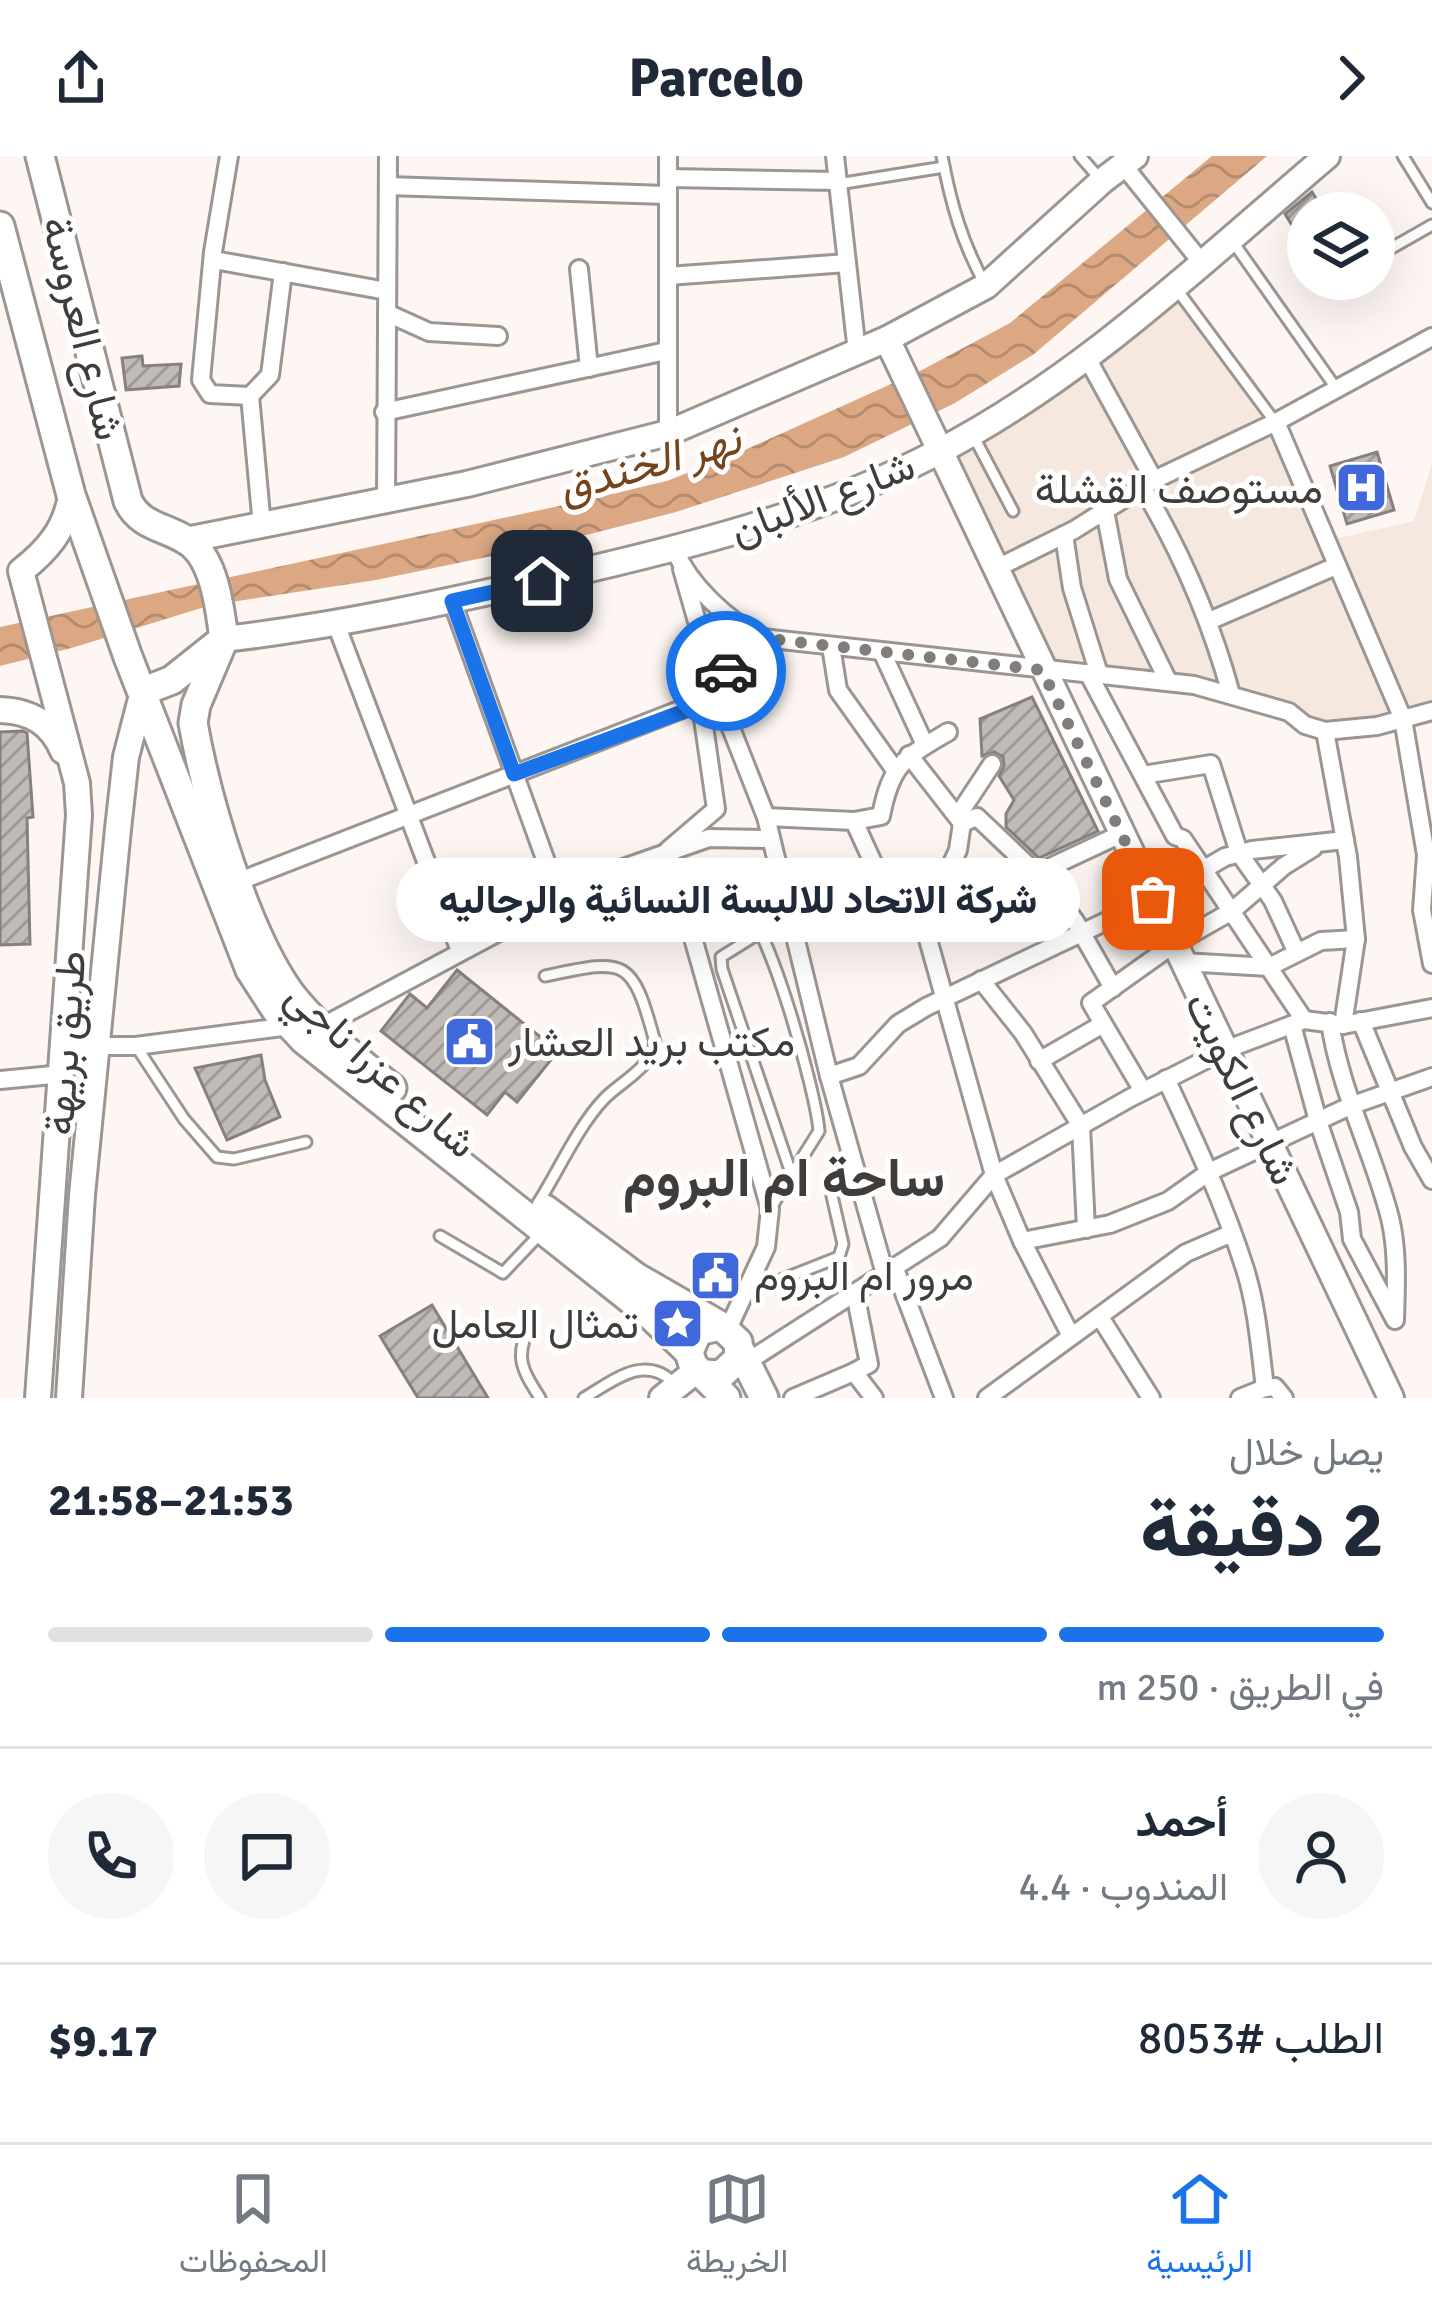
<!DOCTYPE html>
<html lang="ar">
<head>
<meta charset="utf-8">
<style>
  :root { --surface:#fff; --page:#f6f6f7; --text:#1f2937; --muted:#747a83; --line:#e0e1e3; --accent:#1a73e8 }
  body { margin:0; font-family:Signika,Vazirmatn,sans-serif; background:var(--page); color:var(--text); direction:rtl; height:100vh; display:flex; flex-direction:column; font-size:45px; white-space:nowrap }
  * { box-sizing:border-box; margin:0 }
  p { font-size:39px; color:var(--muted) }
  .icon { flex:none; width:66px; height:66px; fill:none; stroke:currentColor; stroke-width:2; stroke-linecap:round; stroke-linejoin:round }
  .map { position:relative; height:1242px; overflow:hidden; direction:ltr }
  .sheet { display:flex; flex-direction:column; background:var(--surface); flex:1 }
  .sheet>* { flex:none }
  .controls { position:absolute; left:1287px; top:36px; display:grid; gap:24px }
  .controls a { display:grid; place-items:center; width:108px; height:108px; border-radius:50%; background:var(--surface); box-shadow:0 12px 48px #0002; font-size:60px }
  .pin { position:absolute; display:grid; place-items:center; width:102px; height:102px; color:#fff; margin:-51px; border-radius:24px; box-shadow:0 6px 18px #0006 }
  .courier { position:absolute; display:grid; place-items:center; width:120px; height:120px; margin:-60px; border:9px solid #1a73e8; border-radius:50%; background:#fff; color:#222; box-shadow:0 3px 15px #0007 }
  .bubble { position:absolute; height:84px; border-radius:42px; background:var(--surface); box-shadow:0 12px 48px #0002; font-size:39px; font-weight:800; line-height:84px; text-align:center; direction:rtl }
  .overview em { font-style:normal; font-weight:800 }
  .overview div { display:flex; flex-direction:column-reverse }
  .overview { display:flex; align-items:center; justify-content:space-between; height:204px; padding:0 48px }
  h1 { font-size:78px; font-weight:800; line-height:90px }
  .bar { display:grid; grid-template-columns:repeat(4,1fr); gap:18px 12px; align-content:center; height:144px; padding:0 48px }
  .bar i { height:15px; border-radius:9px; background:var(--line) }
  .bar .current { background:var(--accent) }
  .bar p { grid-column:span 4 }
  .line { display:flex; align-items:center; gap:30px; padding:0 48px; border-top:3px solid var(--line) }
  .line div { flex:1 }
  .round { display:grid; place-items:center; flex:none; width:126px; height:126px; border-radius:63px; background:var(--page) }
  header { display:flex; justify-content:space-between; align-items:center; height:156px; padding:0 48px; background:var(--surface); font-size:54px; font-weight:800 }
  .dock { display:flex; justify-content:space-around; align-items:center; height:168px; border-top:3px solid var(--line); background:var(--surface); font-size:33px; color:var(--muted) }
  .dock a { display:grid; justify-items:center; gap:6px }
  .dock .current { color:var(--accent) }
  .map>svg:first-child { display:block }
  .built { fill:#f6e8df }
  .water { fill:url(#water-waves) }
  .building { fill:url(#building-hatch); stroke:#87817d; stroke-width:3 }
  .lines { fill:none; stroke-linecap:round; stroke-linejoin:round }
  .lane-casing { stroke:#9c9692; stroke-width:15 }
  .street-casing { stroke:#9c9692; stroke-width:22 }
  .secondary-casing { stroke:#9c9692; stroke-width:30 }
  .primary-casing { stroke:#9c9692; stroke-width:33 }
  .lane { stroke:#fff; stroke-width:9 }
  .street { stroke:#fff; stroke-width:16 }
  .secondary { stroke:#fff; stroke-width:24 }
  .primary { stroke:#fff; stroke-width:27 }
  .done { stroke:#827d7a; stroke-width:12; stroke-dasharray:0 21.6 }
  .route { stroke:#1a73e8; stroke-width:15 }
  .labels { text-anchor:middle; stroke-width:10; stroke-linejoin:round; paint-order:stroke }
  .street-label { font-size:42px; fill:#3f3c3a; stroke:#fff }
  .poi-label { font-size:42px; fill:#3f3c3a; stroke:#fff; text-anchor:end }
  .water-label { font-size:45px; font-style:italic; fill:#76441c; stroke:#fff }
  .district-label { font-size:54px; font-weight:bold; fill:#3f3c3a; stroke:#fff }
</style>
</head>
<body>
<header><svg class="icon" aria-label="forward" viewBox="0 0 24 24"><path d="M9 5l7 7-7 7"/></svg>Parcelo<svg class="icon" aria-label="share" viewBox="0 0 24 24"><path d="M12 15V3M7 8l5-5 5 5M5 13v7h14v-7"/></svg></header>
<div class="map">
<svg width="1432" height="1242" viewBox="0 0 1432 1242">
  <defs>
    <pattern id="water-waves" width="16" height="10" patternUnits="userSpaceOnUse" patternTransform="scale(3)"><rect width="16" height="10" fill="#dca884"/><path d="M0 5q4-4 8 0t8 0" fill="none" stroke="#b48a6d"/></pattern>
    <pattern id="building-hatch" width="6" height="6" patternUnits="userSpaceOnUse" patternTransform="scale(3)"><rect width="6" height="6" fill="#c1bbb7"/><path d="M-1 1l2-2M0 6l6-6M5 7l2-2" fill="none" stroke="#9e9996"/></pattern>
  </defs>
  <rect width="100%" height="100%" fill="#fdf6f2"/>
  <polygon class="built" points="1175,131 1276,266 1326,385 1414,365 1432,307 1432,561 1325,575 1168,525 1043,514 939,296"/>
  <polygon class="water" points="1212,0 1267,0 1034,198 955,247 844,301 676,356 555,387 376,424 211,449 75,491 0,510 0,471 582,345 667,325 747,293 920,215 1010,167"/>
  <g class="building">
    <polygon points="1312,36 1325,57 1308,57 1308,95 1285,58"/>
    <polygon points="142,200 143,210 181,208 179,230 126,234 122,202"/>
    <polygon points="1377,296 1394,354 1347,368 1330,310"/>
    <polygon points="1032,541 1098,675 1039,702 1006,671 1006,658 1014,644 999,620 1004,610 1003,601 994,596 982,600 980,563"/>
    <polygon points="23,575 27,577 33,661 27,662 30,788 0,789 0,576"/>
    <polygon points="457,814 558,895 517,946 505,936 487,959 381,875 410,838 427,852"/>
    <polygon points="261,899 265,924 280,961 227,984 195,912"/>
    <polygon points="432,1149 488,1242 418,1242 380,1180"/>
  </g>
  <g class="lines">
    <defs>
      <g id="lane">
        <path d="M942,0c9,48 20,87 44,130"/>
        <polyline points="1080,0 1100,23"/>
        <polyline points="1403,0 1432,47"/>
        <polyline points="838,28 944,11"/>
        <polyline points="1233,86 1336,232"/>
        <polyline points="1374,102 1432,69"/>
        <polyline points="1178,135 1275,266"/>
        <polyline points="974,281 1013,355"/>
        <path d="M685,754l54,-9c29,17 77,191 80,230l-47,75"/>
        <polyline points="761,776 721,801 722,813 792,1020"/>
        <polyline points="136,890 184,963 217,1001 234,1003 306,986"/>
        <path d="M538,1047c21,-33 40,-77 67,-105 17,-17 46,-30 50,-56 -23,-86 -29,-83 -110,-66"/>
        <polyline points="440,1080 503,1117 540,1078"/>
        <polyline points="745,1138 839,1101 843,1088 832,1040"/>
        <path d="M532,1163c-17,37 -13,46 8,79"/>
        <path d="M584,1242c29,-17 60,-44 89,-16"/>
      </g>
      <g id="street">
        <polyline points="229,0 213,96 201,224 210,238 250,240 270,219 283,116"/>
        <polyline points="835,0 857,196"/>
        <polyline points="1124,10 1202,107"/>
        <polyline points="668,22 838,25"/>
        <polyline points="388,30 667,39"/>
        <polyline points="214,104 387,135"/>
        <polyline points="579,113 589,212"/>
        <polyline points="668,120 847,107"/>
        <polyline points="387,157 429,176 498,180"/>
        <polyline points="1087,202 1154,324"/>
        <polyline points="250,240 262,370"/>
        <polyline points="384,256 666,195"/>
        <polyline points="1276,266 1403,563 1426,699 1422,754 1432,808"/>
        <polyline points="668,277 668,0"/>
        <path d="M1143,332c38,64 68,133 88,206"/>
        <polyline points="386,344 388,0"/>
        <polyline points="1105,355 1118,423 1168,525"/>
        <polyline points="1064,379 1072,432 1099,518"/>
        <path d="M675,394c14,35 53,71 87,88l432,47 95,27 16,13 20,6 52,-5 55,-15"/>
        <polyline points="995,413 1074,374 1154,324 1276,266 1432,181"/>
        <polyline points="452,445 561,747"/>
        <polyline points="1209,465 1336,410"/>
        <polyline points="336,468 460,795"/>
        <polyline points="741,472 718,539 766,661 829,920 885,1118"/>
        <polyline points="831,490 838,534 895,614"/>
        <polyline points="882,496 925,589"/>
        <polyline points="1088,517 1175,680 1183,683 1304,864"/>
        <polyline points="701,549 716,653 668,694 770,1053 766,1091 728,1173"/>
        <polyline points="1325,575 1348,701 1356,783 1343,869"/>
        <polyline points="909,599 962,667 958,694 932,751"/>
        <polyline points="1143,619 1211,608 1239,697 1273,745 1296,795"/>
        <polyline points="959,658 992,608"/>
        <path d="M766,661l88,4 27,-5c10,-52 23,-58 67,-84"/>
        <polyline points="854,665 875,711 919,751 994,1019 1022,1085 1071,1180"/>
        <polyline points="962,667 977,661 1052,732 1075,765 1113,832"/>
        <polyline points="237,726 718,539 682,413"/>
        <polyline points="919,751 957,751 982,743 1121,678"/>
        <polyline points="1183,806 1269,811 1321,785 1356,783"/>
        <polyline points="981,824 1023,877 1081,970 1086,1073"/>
        <polyline points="1361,865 1413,991 1432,1024"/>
        <path d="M1292,869l26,96 31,91 3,27 43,81c1,-34 3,-69 -5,-102 -17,-67 -50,-127 -60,-196"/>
        <polyline points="323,870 609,717 709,682 771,683"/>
        <polyline points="65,890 136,890 290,870"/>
        <polyline points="1039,905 1103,868"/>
        <polyline points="829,920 859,910 898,868 926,851 1153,743 1225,701 1252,694 1345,684"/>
        <path d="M1166,923c29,62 58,124 79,190 12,38 15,79 20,119l10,-1 9,11"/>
        <polyline points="0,924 63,918"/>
        <polyline points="1143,935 1091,847 1174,788 1232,755 1284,710 1313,692"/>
        <polyline points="1022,1085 1110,1068 1168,1045 1209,1016 1350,950 1432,921"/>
        <polyline points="895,1113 944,1242"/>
        <polyline points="855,1137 869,1208 854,1216 874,1242"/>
        <polyline points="1100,1161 1151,1242"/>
        <polyline points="747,1206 940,1082 994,1019 1130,942 1225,894 1304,864 1343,869 1432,852"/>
        <polyline points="793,1242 854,1216"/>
        <polyline points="987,1242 1186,1097 1230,1078"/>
        <polyline points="1240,1242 1265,1232"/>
      </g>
      <g id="secondary">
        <polyline points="887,183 1391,1242"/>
        <polyline points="186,384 467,328 668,277 887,183 986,130 1102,25 1135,0"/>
        <path d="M224,483c113,-13 222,-37 332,-62 130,-30 261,-62 380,-124 146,-75 267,-192 391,-297"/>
        <path d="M0,554c31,1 51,13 63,41"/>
        <path d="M38,1242l41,-583 -2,-32 -56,-212c26,-20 45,-42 50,-76"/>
        <polyline points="69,1242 82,1039 118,673 126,601 143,535"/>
        <polyline points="662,1242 697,1214"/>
      </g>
      <g id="primary">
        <path d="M40,0l88,345c13,27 38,25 61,41 26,18 31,68 35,97"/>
        <polyline points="0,70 71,339 128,501 250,814 276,854 304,884 649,1158 689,1196"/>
        <path d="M224,483l-28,66 -3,18c14,78 52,207 97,270 27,35 68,68 102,95"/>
        <polyline points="144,535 172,524 221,485"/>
        <polyline points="545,1053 636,1121 721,1170"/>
        <polyline points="740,1194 764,1242"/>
        <polyline points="705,1218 721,1219 739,1202 738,1186 721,1170 698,1175 689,1196 693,1209 726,1242"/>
      </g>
    </defs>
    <use href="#lane" class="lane-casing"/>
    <use href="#street" class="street-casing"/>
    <use href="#secondary" class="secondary-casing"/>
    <use href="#primary" class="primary-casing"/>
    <use href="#lane" class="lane"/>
    <use href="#street" class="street"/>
    <use href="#secondary" class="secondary"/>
    <use href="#primary" class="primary"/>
  </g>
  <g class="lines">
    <polyline class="done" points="726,515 741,472 762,482 1042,514 1153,743"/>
    <polyline class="route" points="542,425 452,445 514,618 701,549 718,539 726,515"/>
  </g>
  <defs>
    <symbol id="hospital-square" viewBox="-11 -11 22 22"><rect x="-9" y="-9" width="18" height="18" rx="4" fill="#4168da" stroke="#fff"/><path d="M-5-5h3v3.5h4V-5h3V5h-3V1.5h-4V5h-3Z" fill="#fff"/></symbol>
    <symbol id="civic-square" viewBox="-11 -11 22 22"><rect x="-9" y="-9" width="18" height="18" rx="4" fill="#4168da" stroke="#fff"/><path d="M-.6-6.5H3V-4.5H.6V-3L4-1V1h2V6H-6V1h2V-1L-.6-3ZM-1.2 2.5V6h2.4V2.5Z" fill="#fff"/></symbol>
    <symbol id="sight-square" viewBox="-11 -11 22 22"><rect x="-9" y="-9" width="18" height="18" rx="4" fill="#4168da" stroke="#fff"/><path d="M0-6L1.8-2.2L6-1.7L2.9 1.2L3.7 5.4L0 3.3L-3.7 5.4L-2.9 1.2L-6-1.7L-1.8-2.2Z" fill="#fff"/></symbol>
  </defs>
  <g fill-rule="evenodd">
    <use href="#hospital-square" x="1332" y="302" width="59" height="59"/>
    <use href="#civic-square" x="440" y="856" width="59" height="59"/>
    <use href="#civic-square" x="686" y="1090" width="59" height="59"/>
    <use href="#sight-square" x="648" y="1138" width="59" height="59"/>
  </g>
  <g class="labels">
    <g class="street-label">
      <text transform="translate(84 172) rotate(76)" y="15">شارع العروسة</text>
      <text transform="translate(822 341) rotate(-21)" y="15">شارع الألبان</text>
      <text transform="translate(64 887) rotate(-86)" y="15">طريق بريهة</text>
      <text transform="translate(382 913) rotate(42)" y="15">شارع عزرا ناجي</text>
      <text transform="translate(1243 932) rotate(64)" y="15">شارع الكويت</text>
    </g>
    <g class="poi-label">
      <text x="1323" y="347">مستوصف القشلة</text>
      <text x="508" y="900" text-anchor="start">مكتب بريد العشار</text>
      <text x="754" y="1134" text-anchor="start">مرور ام البروم</text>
      <text x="639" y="1182">تمثال العامل</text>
    </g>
    <g class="water-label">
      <text transform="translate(649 306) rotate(-16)" y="16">نهر الخندق</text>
    </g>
    <g class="district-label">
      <text x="784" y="1040">ساحة ام البروم</text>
    </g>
  </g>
</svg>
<div class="controls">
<a><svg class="icon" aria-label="layers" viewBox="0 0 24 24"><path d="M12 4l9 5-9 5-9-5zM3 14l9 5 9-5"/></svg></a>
</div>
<div class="pin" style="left:1153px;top:743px;background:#ea580c"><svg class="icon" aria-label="bag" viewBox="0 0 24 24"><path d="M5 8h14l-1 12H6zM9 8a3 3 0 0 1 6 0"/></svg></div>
<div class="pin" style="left:542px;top:425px;background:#1f2937"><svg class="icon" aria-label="home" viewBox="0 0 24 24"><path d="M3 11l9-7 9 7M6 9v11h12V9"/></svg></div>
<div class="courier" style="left:726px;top:515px"><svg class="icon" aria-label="car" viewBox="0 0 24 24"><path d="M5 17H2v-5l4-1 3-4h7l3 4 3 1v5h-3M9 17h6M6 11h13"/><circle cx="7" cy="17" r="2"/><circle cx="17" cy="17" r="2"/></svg></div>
<div class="bubble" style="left:396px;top:702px;width:684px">شركة الاتحاد للالبسة النسائية والرجاليه</div>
</div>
<section class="sheet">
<div class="overview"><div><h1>2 دقيقة</h1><p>يصل خلال</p></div><em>21:53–21:58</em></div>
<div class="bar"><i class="current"></i><i class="current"></i><i class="current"></i><i></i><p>في الطريق · 250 m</p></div>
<div class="line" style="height:216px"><a class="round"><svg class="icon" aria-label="person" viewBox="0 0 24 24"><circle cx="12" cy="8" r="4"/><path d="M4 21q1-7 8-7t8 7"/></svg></a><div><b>أحمد</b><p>المندوب · 4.4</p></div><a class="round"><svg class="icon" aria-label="chat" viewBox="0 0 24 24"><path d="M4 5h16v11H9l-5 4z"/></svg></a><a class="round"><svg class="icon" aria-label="phone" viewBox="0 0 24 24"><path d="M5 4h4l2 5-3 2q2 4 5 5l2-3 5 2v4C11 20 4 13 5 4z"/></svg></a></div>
<div class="line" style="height:156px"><div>الطلب #8053</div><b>$9.17</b></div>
</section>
<nav class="dock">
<a class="current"><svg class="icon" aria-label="home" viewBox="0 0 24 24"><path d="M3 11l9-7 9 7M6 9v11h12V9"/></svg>الرئيسية</a>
<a><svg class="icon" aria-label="map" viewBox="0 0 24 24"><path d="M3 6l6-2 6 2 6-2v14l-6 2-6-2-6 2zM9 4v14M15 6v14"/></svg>الخريطة</a>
<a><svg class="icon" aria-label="saved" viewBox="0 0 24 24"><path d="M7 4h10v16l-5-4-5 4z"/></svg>المحفوظات</a>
</nav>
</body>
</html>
